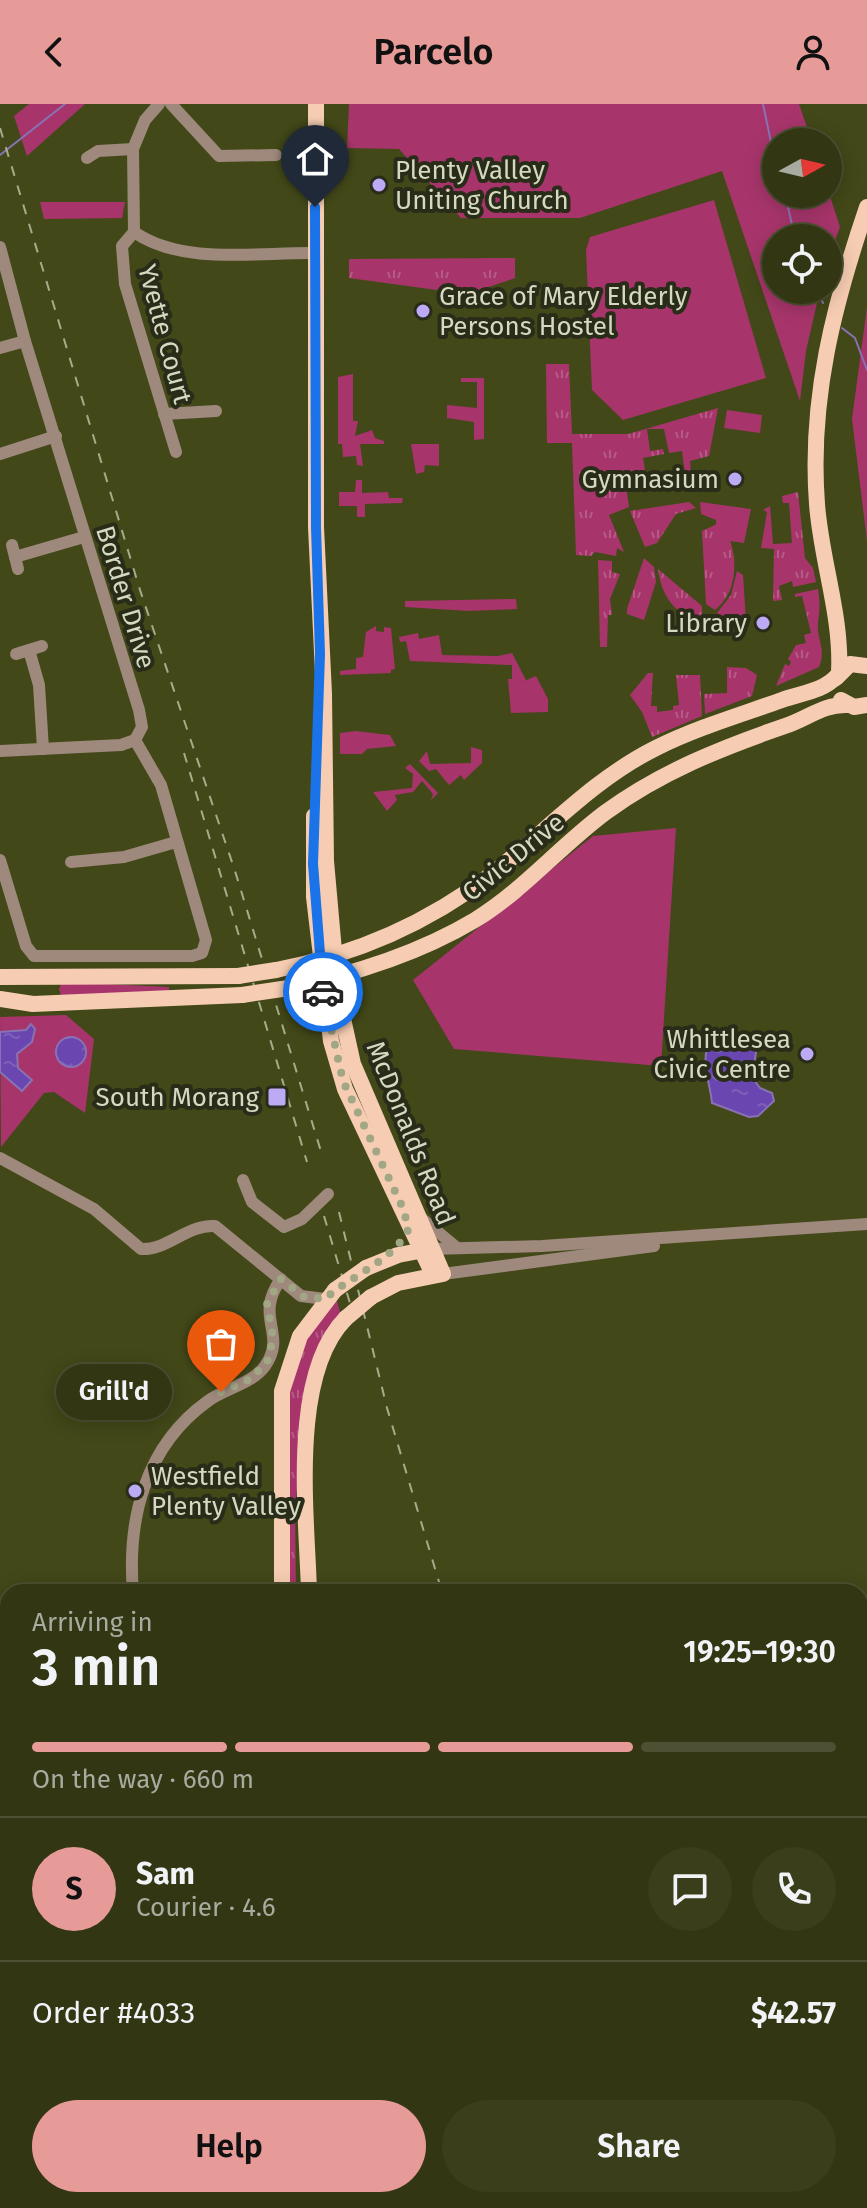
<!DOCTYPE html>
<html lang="en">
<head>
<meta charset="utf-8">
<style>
  :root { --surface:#323612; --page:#3a3e1b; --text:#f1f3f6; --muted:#a8ab9f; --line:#4d5032; --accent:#e69b98 }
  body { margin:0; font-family:"Fira Sans",sans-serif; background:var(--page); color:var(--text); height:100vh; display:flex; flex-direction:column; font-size:30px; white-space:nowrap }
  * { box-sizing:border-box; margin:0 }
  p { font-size:26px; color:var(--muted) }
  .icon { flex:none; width:44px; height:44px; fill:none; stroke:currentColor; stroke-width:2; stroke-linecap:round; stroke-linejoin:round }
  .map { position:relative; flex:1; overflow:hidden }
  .details { position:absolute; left:0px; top:1480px; width:868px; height:624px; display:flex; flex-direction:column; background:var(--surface); border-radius:24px 24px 0 0; box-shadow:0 4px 20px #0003,0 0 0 2px var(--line) }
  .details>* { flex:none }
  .needle { width:52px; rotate:82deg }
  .buttons { position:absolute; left:762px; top:24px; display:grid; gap:16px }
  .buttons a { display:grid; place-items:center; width:80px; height:80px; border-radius:50%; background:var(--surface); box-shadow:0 4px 20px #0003,0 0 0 2px var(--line); font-size:40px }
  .pin { position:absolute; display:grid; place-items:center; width:68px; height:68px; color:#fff; margin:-82px -34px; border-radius:50% 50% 50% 0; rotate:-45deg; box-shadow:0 0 8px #0007 }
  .pin .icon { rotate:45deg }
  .courier { position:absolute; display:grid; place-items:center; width:80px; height:80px; margin:-40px; border:6px solid #1a73e8; border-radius:50%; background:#fff; color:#222; box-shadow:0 2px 10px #0007 }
  .bubble { position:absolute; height:56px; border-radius:28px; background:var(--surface); box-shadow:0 4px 20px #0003,0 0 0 2px var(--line); font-size:26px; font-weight:600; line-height:56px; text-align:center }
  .head em { font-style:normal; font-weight:600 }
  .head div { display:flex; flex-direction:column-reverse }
  .head { display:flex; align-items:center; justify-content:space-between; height:136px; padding:0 32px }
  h1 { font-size:52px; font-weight:600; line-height:60px }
  .bar { display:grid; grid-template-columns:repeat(4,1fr); gap:12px 8px; align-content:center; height:96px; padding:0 32px }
  .bar i { height:10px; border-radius:6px; background:var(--line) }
  .bar .current { background:var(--accent) }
  .bar p { grid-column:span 4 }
  .line { display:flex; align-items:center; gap:20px; padding:0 32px; border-top:2px solid var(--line) }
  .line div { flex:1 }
  .round { display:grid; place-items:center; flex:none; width:84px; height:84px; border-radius:42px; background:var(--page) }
  .button { display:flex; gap:16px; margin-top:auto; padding:16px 32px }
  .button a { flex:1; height:92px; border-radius:48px; background:var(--accent); color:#111; font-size:32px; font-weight:600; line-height:92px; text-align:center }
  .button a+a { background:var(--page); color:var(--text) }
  header { display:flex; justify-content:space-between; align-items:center; height:104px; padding:0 32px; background:var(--accent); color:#111; font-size:36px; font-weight:600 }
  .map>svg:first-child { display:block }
  .grass { fill:url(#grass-tufts) }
  .green { fill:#a7356b }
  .water { fill:url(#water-ripples); stroke:#8972b4; stroke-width:2 }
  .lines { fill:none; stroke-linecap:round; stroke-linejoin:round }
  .stream { stroke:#8972b4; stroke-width:2 }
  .minor { stroke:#9e897c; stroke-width:12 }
  .major { stroke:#f6cdb2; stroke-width:16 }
  .rail { stroke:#a6ac8b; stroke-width:2; stroke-dasharray:10 10; stroke-linecap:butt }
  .major-bridge { stroke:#f6cdb2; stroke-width:16 }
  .done { stroke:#a1a685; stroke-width:8; stroke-dasharray:0 14.4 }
  .route { stroke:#1a73e8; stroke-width:10 }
  .poi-dot { fill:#bcaaf5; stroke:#292c18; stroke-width:3 }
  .labels { text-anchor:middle; stroke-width:8; stroke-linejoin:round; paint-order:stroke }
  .poi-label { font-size:26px; fill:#d4d9bf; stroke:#292c18; text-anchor:end }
  .street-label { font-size:26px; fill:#d4d9bf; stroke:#292c18 }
</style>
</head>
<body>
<header><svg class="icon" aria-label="back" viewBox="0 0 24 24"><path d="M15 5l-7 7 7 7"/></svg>Parcelo<svg class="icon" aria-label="person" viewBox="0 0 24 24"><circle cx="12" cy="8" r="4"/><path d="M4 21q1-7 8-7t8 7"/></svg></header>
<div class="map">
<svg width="867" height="2104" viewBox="0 0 867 2104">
  <defs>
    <pattern id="grass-tufts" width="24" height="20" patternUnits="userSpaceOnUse" patternTransform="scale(2)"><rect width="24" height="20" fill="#a7356b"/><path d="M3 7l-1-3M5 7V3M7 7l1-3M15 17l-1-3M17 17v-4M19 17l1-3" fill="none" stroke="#b65b85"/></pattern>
    <pattern id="water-ripples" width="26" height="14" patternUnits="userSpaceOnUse" patternTransform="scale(2)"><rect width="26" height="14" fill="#6946b0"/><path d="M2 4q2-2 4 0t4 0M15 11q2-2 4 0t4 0" fill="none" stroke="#7e60b9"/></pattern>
  </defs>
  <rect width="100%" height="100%" fill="#424818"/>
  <g class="grass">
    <polygon points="515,154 515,174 480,186 469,183 466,190 349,174 349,155"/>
    <polygon points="546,260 569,260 572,330 628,330 718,304 709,352 690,357 691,371 672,374 685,369 682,347 669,349 664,325 647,325 650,347 663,345 664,350 643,354 647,378 626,382 629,403 609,411 624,448 617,444 616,452 595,448 591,452 576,451 572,339 547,339"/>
    <polygon points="798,388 805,454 813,464 816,478 793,483 792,477 779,482 782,496 773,497 774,445 761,444 767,408 763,406 770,402 773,440 792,439 789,399 783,399 782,392"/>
    <polygon points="689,398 696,404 676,410 657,439 645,443 630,407"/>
    <path d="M717,420l-1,15 14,1c8,25 6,53 -15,70l-9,-6 -4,-73z"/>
    <polygon points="644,454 654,463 656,478 644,516 627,510 627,505"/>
    <polygon points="598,456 612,457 612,468 620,470 610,495 612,511 608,511 607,543 600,543"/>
    <path d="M658,465l44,37v11c-27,2 -41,-23 -44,-48z"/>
    <polygon points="737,467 743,471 746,517 733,522 717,509 731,491"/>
    <path d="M818,485c2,13 2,20 0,33 -2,17 9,27 1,45l-43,19 9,-22 4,2 2,-4 -3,-3 8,-14 10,-2 -2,-8 7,-2 -9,-37 -7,1v-3z"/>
    <polygon points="727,563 746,564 757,571 752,592 705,610 704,590 727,589"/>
    <polygon points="648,569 653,569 651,602 657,602 657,608 673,606 673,602 679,601 676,571 700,571 702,612 652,633 642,608 630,591"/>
    <polygon points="336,1193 341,1212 303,1330 295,1402 296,1488 286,1488 285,1308 295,1253"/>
    <polygon points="8,1976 8,2095 0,2089 0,1977"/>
    <polygon points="10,2096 305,2096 305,2104 16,2104"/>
  </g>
  <g class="green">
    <polygon points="29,0 85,0 27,52 14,12"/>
    <polygon points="349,0 799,0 812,38 776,38 776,90 828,90 828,86 840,123 828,156 828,134 776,134 776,186 820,186 806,247 800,297 722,67 580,114 461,114 399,45 347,44"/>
    <polygon points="714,96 766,274 623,316 592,286 586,146 590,133"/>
    <polygon points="40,98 125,98 122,114 44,115"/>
    <polygon points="867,203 867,437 852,315"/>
    <polygon points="353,270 353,317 358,317 355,332 372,326 375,334 384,337 384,340 360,340 363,362 357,361 356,352 343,353 342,340 338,340 338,273"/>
    <polygon points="461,274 484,274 484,335 474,336 474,318 447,314 447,301 477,304 477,278 461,278"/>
    <polygon points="727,306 762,311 760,329 724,324"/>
    <polygon points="411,340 439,340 439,362 425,361 424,368 416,370"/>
    <polygon points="356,376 362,376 362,389 388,388 389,394 403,394 402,399 365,400 365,413 357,413 357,402 339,402 339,388 355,388"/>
    <polygon points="700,398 751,405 744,439 716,435 716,416 701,410"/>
    <polygon points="516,495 517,505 469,507 405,503 405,497"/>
    <polygon points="376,522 376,527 384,528 384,523 391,524 395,565 391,566 391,569 340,571 340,567 356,565 356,554 363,553 366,528"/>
    <polygon points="418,529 419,535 439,531 442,551 498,552 512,549 526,576 517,580 536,572 548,595 548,608 511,609 508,575 512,575 512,561 410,557 406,537 400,538 399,533"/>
    <polygon points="355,627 390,631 396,642 367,645 362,650 340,650 340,629"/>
    <polygon points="471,643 482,646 482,659 464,676 461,671 449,681 436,665 429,667 419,657 427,647 430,660 471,659"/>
    <polygon points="410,660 438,689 431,696 433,690 422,677 413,688 395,691 397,696 387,707 373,688 412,684 413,670 405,664"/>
    <polygon points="676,724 661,962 454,945 413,876 593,732"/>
    <polygon points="62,878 169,883 169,891 62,895 59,885"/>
    <polygon points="66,911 94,935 85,1009 54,988 44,989 1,1043 0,913"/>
  </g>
  <g class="water">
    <polygon points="31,920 35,925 32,938 17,950 18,964 32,976 22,987 0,968 0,928 26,926"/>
    <path d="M726,930l14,1 17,11 -5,31 8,11 12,5 2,8 -16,15 -9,1 -37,-14c-2,-24 -20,-61 14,-69z"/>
    <circle cx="71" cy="948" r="15"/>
  </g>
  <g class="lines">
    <g class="stream">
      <polyline points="763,0 776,62"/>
      <polyline points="0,51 65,0"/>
      <polyline points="785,90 795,134"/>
      <polyline points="817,186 823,199"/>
      <polyline points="842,224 855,234 867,266"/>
    </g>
    <g class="minor">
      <polyline points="171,0 219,52 276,51"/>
      <polyline points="87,54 98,47 133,45"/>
      <polyline points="134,128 122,142 125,180 176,348"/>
      <path d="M134,128c49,34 125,20 181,21"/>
      <polyline points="134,128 133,45 145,16 159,0"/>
      <polyline points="0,143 25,237 139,606 142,623 135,636"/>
      <polyline points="0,244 25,237"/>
      <polyline points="164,310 216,307"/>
      <polyline points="0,350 56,332"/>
      <polyline points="12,441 18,465"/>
      <polyline points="15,453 84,433"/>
      <polyline points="29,546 39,581 43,645"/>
      <polyline points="16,550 42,542"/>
      <polyline points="0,647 121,641 135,636"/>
      <polyline points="0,756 26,842 34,852 192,852 202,849 206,836 161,681 135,636"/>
      <polyline points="71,758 124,753 176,738"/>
      <path d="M0,1054l94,51 47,40c25,2 47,-25 74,-23l86,70 24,3"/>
      <polyline points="243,1076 252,1098 284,1123 302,1115 328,1090"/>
      <polyline points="420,1113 456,1143"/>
      <polyline points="432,1145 542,1142 867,1120"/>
      <polyline points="443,1170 654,1142"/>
      <path d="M133,1488c-6,-73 12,-146 75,-191 18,-13 44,-17 57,-35 23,-33 -12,-48 16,-87"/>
      <polyline points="0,1895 8,1899"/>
      <polyline points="0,2096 11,2104"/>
      <polyline points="568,2104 594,2096"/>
    </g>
    <g class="major">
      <polyline points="316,0 316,423 324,590 326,757 338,892 353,960 443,1170 398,1179 371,1193"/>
      <path d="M839,568c3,-56 -18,-112 -22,-168 -8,-105 17,-200 50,-297"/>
      <polyline points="836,574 850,560 867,562"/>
      <polyline points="841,596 854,603 867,601"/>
      <polyline points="314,712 314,793 331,937 345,985 429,1162"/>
      <path d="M276,866c78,-15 152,-47 216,-96 55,-43 100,-94 164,-126 40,-20 84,-33 126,-48 19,-7 40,-8 55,-24"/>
      <polyline points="0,873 238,872"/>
      <path d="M282,885c65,-13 136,-35 193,-69 49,-30 85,-74 131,-108 55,-40 115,-64 179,-86 22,-7 38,-22 62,-21"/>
      <polyline points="0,895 33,900 242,891"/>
      <polyline points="366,1164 398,1151 430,1145"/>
      <polyline points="282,1488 282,1287 300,1232 335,1186"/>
      <path d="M309,1488c-2,-77 -20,-217 37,-274"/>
      <polyline points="0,1972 8,1970"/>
      <polyline points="312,2096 313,2104"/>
    </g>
    <g class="rail">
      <polyline points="0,24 140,486 235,767 323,1054"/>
      <polyline points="184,649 307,1058"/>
      <polyline points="339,1108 387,1304 442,1488"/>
      <polyline points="324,1112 355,1216"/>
      <polyline points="628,2096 630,2104"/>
    </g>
    <g class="major-bridge">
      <polyline points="238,872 276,866"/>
      <polyline points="242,891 282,885"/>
      <polyline points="335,1186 366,1164"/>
      <polyline points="346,1214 371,1193"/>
    </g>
  </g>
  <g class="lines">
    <path class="done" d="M221,1288l27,-12 19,-17 6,-25 -6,-35 14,-24 23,18 21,2c25,-23 70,-39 84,-71l-8,-24 -58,-123 -20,-89"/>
    <polyline class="route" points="315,103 316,423 320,550 313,760 323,888"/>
  </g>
  <g class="poi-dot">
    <circle cx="379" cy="81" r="8"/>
    <circle cx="423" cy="207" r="8"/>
    <circle cx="735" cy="375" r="8"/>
    <circle cx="763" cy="519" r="8"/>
    <circle cx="807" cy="950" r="8"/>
    <rect x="267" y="983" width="20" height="20" rx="4"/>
    <circle cx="135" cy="1387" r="8"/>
  </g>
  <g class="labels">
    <g class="poi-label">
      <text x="395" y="75" text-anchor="start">Plenty Valley<tspan x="395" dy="30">Uniting Church</tspan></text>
      <text x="439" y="201" text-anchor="start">Grace of Mary Elderly<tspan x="439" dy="30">Persons Hostel</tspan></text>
      <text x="719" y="384">Gymnasium</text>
      <text x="747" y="528">Library</text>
      <text x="791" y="944">Whittlesea<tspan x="791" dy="30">Civic Centre</tspan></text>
      <text x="259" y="1002">South Morang</text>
      <text x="151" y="1381" text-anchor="start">Westfield<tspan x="151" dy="30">Plenty Valley</tspan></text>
    </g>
    <g class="street-label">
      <text transform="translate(165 230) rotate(75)" y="9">Yvette Court</text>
      <text transform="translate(126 493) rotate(73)" y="9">Border Drive</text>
      <text transform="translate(513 753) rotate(-39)" y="9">Civic Drive</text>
      <text transform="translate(411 1029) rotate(68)" y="9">McDonalds Road</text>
    </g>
  </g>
</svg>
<div class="buttons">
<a><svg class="needle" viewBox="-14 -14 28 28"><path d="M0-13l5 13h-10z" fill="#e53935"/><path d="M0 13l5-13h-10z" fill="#a8ab9f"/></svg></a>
<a><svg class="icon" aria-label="locate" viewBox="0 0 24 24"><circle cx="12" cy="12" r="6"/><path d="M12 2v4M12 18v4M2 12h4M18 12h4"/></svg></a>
</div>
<div class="pin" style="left:221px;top:1288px;background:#ea580c"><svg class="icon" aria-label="bag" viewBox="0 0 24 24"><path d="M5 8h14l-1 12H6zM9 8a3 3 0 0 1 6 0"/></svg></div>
<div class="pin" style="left:315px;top:103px;background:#1f2937"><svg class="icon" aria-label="home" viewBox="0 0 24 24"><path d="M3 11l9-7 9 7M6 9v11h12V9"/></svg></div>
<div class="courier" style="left:323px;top:888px"><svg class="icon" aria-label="car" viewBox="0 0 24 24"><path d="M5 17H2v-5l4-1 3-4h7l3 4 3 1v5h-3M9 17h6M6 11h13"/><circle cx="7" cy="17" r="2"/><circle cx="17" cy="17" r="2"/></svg></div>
<div class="bubble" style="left:56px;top:1260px;width:116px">Grill'd</div>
<section class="details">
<div class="head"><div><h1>3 min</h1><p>Arriving in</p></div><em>19:25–19:30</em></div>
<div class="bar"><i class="current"></i><i class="current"></i><i class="current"></i><i></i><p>On the way · 660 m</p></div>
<div class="line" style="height:144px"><b class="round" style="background:var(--accent);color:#111">S</b><div><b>Sam</b><p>Courier · 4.6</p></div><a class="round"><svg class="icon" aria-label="chat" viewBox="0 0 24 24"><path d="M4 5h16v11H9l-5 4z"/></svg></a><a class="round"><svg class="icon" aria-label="phone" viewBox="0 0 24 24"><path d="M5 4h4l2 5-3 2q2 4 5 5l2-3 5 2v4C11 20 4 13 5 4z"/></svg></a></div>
<div class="line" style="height:104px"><div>Order #4033</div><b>$42.57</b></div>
<div class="button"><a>Help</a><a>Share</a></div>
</section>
</div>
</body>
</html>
